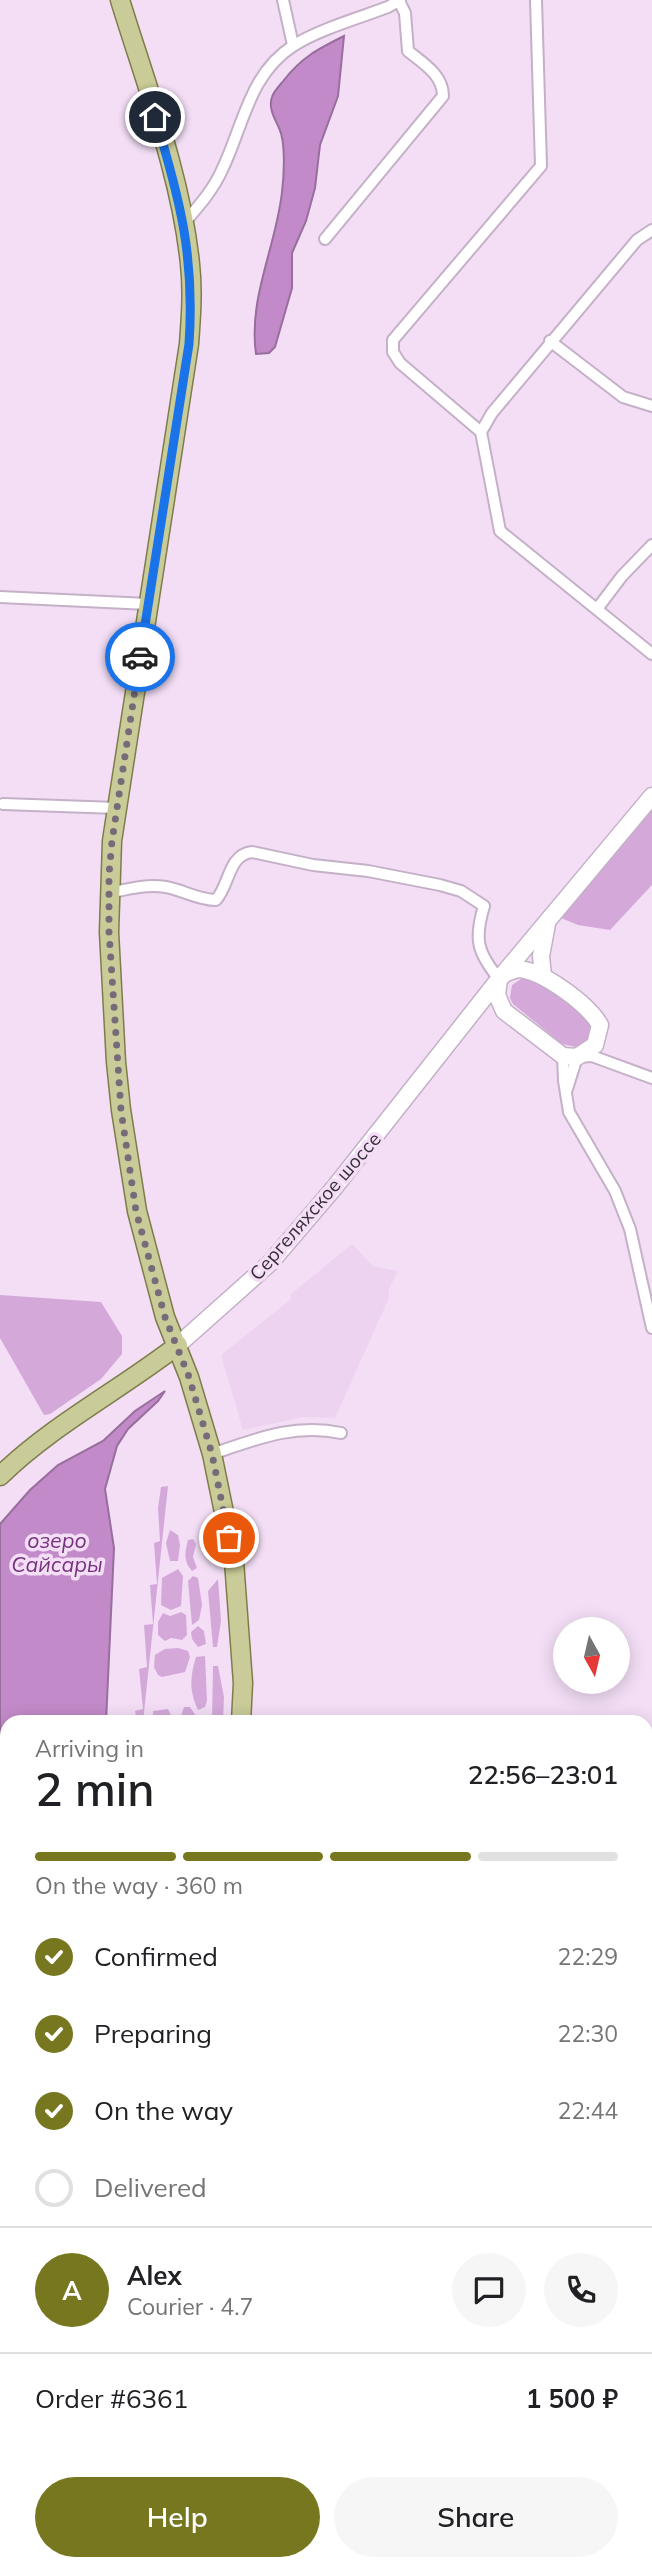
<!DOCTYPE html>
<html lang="en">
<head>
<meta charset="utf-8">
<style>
  :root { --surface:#fff; --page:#f6f6f6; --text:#202124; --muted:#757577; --line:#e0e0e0; --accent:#76771e }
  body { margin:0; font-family:Mulish,sans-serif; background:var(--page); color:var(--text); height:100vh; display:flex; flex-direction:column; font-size:26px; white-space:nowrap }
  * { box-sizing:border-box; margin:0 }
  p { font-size:23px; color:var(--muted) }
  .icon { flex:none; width:38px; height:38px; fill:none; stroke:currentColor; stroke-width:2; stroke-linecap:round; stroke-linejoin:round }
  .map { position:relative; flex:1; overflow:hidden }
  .details { position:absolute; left:0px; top:1715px; width:653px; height:856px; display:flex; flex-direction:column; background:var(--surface); border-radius:21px 21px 0 0; box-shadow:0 4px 18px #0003 }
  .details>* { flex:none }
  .needle { width:46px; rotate:172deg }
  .fabs { position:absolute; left:553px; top:1617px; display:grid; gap:14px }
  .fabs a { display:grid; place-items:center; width:77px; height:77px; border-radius:50%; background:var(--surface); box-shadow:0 4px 18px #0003; font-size:35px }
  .pin { position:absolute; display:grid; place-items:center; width:60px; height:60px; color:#fff; margin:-30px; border:4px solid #fff; border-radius:50%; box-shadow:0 2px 7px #0007 }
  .courier { position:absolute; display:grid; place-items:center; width:70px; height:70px; margin:-35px; border:5px solid #1a73e8; border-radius:50%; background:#fff; color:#222; box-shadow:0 2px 9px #0007 }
  .summary em { font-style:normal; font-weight:600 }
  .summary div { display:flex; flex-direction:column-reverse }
  .summary { display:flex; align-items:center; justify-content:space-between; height:119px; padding:0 35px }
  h1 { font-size:46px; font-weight:600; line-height:52px }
  .bar { display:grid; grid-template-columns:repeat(4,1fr); gap:10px 7px; align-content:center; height:84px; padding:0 35px }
  .bar i { height:9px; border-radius:5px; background:var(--line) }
  .bar .current { background:var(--accent) }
  .bar p { grid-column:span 4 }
  .line { display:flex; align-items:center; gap:18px; padding:0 35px; border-top:2px solid var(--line) }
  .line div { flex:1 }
  .round { display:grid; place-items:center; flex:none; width:74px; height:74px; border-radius:37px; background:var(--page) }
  ol { padding:0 35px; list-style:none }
  li { display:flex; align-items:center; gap:21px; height:77px }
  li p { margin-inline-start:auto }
  li .icon { padding:7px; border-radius:50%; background:var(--accent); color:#fff; stroke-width:4 }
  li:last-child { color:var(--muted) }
  li i { width:38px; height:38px; border:4px solid var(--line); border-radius:50% }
  .action { display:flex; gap:14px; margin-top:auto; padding:14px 35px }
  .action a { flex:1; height:80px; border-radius:42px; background:var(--accent); color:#fff; font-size:28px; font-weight:600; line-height:80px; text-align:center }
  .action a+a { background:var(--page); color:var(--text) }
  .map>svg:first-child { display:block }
  .built { fill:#eed3f1 }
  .green { fill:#d4a9da }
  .water { fill:#c28ac9; stroke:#986e9d; stroke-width:2 }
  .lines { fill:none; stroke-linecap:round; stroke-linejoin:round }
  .minor-casing { stroke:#c4b0c7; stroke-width:14 }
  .secondary-casing { stroke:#c4b0c7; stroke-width:19 }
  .primary-casing { stroke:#7e7d4a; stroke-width:21 }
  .minor { stroke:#fff; stroke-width:10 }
  .secondary { stroke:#fff; stroke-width:16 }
  .primary { stroke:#c9cb98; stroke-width:18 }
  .done { stroke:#786b79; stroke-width:7; stroke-dasharray:0 12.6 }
  .route { stroke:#1a73e8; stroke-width:9 }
  .labels { text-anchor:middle; stroke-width:7; stroke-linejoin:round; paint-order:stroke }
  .street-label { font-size:19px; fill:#352d36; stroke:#f3def6 }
  .water-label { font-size:21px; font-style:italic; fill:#76327f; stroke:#f3def6 }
</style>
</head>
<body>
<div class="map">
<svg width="652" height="2570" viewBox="0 0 652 2570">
  <rect width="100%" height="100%" fill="#f3def6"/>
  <polygon class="built" points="352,1244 373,1266 398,1271 389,1289 389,1298 335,1418 303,1417 243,1430 221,1355 290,1300 291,1294"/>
  <g class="green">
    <polygon points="652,807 652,885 610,930 578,925 561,918"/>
    <polygon points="524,977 537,978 587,1019 591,1029 587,1041 576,1047 562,1044 513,1004 510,998 512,985"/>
    <polygon points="0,1295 101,1302 122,1336 122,1354 101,1379 50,1414 44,1415 0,1338"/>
    <polygon points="168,1486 143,1722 137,1722 135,1711 143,1709 139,1669 147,1667 144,1625 153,1624 150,1585 157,1584 154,1543 160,1541 158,1508 161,1487"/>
    <polygon points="170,1530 178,1535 180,1545 178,1561 170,1561 166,1543"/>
    <path d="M193,1539l3,5 -3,13 4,11 -5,3c-9,-10 -7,-19 -4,-31z"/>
    <polygon points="178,1569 183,1576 181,1606 171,1610 161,1605 162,1578"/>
    <polygon points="193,1576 198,1578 202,1605 199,1620 192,1625 188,1581"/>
    <polygon points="218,1579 221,1621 217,1647 213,1647 208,1591"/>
    <polygon points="181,1612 186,1615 187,1635 182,1640 171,1638 165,1641 158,1635 158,1622 163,1613 170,1616"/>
    <polygon points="198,1626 204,1631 206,1644 198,1647 192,1639 191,1632"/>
    <polygon points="178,1648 188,1651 190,1657 185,1672 162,1677 158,1675 154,1667 155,1655 165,1649"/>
    <path d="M205,1656l2,45 -2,6 -7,3c-9,-19 -8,-33 -2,-53z"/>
    <polygon points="213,1666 218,1666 224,1697 223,1722 212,1722"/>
    <polygon points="184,1707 190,1707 200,1722 182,1722 180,1719"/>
    <polygon points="168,1709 174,1722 153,1722 153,1711"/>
    <polygon points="646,2256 652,2259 652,2292 646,2290"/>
  </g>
  <g class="water">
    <path d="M344,36l-6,60 -18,49 -5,43 -9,33 -14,32v35l-17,59 -6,6 -13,1c-8,-56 20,-107 26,-162 2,-16 4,-50 -3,-64 -4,-9 -11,-20 -7,-31 2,-6 8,-12 12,-17 18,-23 34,-31 60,-44z"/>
    <polygon points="165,1391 158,1401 128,1429 117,1446 105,1489 114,1548 106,1722 7,1722 7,2377 0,2395 0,1524 30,1490 58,1465 103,1441 135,1411"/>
  </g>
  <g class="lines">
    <defs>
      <g id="minor">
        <polyline points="283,0 293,45"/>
        <path d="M184,223c15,-17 29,-33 38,-53 21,-43 27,-96 71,-124 24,-16 66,-28 95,-39l12,-7"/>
        <polyline points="652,230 637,240 492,413 481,432 500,531 652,654"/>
        <path d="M325,239l118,-143c0,-21 -20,-33 -35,-45l-3,-38 -6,-12"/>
        <polyline points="550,341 623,397 652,406"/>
        <polyline points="481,432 400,363 393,352 393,340 541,166 536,0"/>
        <polyline points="0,597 148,604"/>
        <polyline points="597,609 622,576 652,545"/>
        <polyline points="3,804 117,808"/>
        <path d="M109,893c19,-4 37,-9 57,-6 17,3 32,13 50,13 14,-16 12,-45 36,-48l61,13 55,6 72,14 21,6 23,15c-10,33 -7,46 15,73"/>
        <polyline points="563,1056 564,1081 569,1112 615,1191 630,1229 652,1328"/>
        <polyline points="567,1089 577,1057 592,1056 652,1078"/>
        <path d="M212,1454c44,-15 83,-31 129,-21"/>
        <polyline points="646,1805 652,1806"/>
        <polyline points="646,1948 652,1884"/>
      </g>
      <g id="secondary">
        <path d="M518,969c24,1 70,35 82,56l-5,20 -18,12 -14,-1 -59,-45 -7,-16 2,-16 7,-6z"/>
        <polyline points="543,976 541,956 547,924"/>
        <polyline points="178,1345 270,1263 334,1188 499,979 652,796"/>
        <polyline points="646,2333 652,2336"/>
      </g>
      <g id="primary">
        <path d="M120,0c26,85 61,175 70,264 3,27 1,53 -1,80l-77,497 -3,91 7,130 5,48 16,101 28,106 24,60 23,77 22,107 9,122 -2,39"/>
        <path d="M0,1476c52,-51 120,-86 178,-131"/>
        <polyline points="0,2473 7,2455"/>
      </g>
    </defs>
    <use href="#minor" class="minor-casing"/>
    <use href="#secondary" class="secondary-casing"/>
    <use href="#primary" class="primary-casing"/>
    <use href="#minor" class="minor"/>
    <use href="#secondary" class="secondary"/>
    <use href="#primary" class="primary"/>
  </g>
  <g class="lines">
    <polyline class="done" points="140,657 112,841 109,874 109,932 121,1110 136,1211 165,1317 189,1377 212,1454 229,1538"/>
    <path class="route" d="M140,657l49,-313c6,-87 -9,-145 -34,-227"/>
  </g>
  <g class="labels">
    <g class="street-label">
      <text transform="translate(315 1206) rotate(-49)" y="7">Сергеляхское шоссе</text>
    </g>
    <g class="water-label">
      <text x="57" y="1548">озеро<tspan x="57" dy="24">Сайсары</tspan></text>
    </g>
  </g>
</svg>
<div class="fabs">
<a><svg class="needle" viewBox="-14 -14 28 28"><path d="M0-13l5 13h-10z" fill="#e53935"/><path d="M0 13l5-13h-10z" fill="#757577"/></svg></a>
</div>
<div class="pin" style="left:229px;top:1538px;background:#ea580c"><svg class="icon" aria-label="bag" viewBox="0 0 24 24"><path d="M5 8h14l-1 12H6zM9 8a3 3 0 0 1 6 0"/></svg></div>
<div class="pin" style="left:155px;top:117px;background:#1f2937"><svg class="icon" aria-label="home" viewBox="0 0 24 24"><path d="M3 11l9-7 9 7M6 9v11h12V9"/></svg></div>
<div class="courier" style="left:140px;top:657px"><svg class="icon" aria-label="car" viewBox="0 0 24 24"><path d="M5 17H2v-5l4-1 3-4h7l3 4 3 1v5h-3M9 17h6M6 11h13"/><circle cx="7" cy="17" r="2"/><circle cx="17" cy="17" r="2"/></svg></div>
<section class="details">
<div class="summary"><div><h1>2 min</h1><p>Arriving in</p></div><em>22:56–23:01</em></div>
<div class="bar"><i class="current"></i><i class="current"></i><i class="current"></i><i></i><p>On the way · 360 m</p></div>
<ol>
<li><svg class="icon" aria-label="check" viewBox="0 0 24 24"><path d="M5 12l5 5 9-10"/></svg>Confirmed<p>22:29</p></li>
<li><svg class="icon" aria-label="check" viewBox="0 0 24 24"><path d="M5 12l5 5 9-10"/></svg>Preparing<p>22:30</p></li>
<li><svg class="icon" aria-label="check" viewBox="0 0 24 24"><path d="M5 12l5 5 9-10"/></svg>On the way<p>22:44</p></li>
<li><i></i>Delivered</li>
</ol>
<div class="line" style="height:126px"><b class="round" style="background:var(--accent);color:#fff">A</b><div><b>Alex</b><p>Courier · 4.7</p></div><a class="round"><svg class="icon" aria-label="chat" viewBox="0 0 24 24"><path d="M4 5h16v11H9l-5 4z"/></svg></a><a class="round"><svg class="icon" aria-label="phone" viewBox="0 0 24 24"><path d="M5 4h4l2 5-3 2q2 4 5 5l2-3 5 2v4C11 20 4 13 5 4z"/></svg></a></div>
<div class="line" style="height:91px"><div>Order #6361</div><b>1 500 ₽</b></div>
<div class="action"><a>Help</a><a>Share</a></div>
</section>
</div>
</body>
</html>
